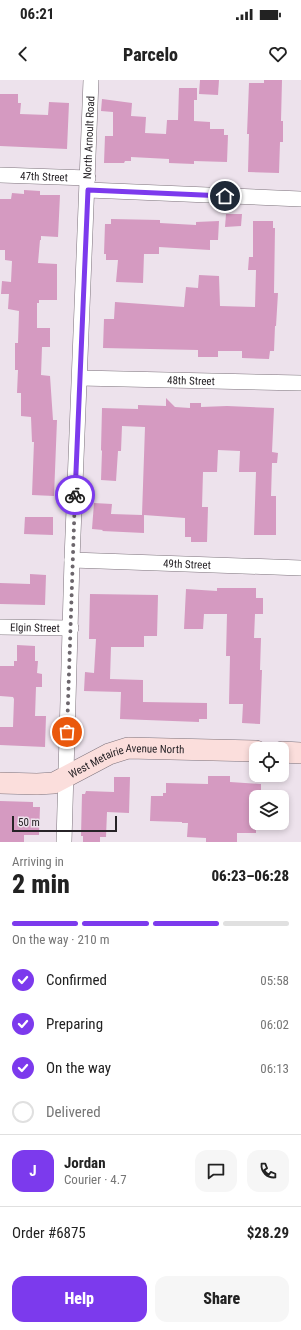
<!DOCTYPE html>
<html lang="en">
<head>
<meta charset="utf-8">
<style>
  :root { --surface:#fff; --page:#f6f6f6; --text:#222; --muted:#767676; --line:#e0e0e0; --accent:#7c3aed }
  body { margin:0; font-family:"Roboto Condensed",sans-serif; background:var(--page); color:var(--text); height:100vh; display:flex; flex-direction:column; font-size:15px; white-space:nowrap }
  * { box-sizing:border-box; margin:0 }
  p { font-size:13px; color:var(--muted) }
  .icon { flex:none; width:22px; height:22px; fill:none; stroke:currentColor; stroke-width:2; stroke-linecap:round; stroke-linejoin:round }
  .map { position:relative; height:762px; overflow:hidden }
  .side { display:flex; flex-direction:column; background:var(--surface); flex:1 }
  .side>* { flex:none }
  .controls { position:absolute; left:249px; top:662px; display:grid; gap:8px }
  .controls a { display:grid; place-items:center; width:40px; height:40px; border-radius:8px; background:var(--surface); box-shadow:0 2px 6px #0003; font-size:20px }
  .scale { position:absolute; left:12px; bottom:10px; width:105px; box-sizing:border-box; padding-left:4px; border:2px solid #272327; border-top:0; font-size:11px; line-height:14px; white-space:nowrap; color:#272327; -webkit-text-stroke:3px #ede2ec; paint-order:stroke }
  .pin { position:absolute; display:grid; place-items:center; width:34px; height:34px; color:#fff; margin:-17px; border:2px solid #fff; border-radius:50%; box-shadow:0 1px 4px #0007 }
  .courier { position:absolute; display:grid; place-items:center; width:40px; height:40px; margin:-20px; border:3px solid #7c3aed; border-radius:50%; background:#fff; color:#222; box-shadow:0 1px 5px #0007 }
  .head em { font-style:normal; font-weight:800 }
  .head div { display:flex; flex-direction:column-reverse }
  .head { display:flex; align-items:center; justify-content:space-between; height:68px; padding:0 12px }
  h1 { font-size:26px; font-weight:800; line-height:30px }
  .bar { display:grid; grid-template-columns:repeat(4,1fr); gap:6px 4px; align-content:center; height:48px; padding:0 12px }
  .bar i { height:5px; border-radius:3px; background:var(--line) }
  .bar .active { background:var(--accent) }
  .bar p { grid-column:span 4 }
  .line { display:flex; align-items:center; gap:10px; padding:0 12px; border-top:1px solid var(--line) }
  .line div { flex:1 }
  .round { display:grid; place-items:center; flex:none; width:42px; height:42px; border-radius:12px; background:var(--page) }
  ol { padding:0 12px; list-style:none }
  li { display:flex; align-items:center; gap:12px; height:44px }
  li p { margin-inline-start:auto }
  li .icon { padding:4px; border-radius:50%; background:var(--accent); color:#fff; stroke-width:4 }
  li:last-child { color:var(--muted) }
  li i { width:22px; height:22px; border:2px solid var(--line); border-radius:50% }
  .cta { display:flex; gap:8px; margin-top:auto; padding:8px 12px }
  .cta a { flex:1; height:46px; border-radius:12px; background:var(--accent); color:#fff; font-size:16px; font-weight:800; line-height:46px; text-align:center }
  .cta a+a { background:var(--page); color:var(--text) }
  .status { display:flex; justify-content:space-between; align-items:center; height:28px; padding:0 20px; background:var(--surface); direction:ltr }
  .status svg { height:11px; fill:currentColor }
  header { display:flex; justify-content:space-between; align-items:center; height:52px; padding:0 12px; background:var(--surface); font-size:18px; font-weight:800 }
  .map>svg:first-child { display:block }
  .building { fill:#d59ac1 }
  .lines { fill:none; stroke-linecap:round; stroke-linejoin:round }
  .minor-casing { stroke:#7d737c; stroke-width:16 }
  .secondary-casing { stroke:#7d737c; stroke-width:22 }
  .minor { stroke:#fff; stroke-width:15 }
  .secondary { stroke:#fbdedc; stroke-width:21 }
  .done { stroke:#6c666c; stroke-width:4; stroke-dasharray:0 7.2 }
  .route { stroke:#7c3aed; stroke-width:5 }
  .labels { text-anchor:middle; stroke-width:3.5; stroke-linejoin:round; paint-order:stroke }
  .street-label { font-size:11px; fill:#272327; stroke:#ede2ec }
</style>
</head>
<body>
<div class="status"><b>06:21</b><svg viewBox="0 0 49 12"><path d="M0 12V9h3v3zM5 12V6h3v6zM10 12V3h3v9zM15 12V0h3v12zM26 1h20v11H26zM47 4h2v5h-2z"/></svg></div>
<header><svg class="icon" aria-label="back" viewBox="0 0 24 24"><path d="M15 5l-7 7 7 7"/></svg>Parcelo<svg class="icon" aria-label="heart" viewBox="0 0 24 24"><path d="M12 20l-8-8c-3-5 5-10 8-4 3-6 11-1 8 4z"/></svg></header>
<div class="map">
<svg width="301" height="762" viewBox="0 0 301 762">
  <rect width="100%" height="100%" fill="#ede2ec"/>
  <g class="building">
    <polygon points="200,0 219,0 218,15 199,14"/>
    <polygon points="264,0 282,0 281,41 283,41 283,62 280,62 279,93 248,92 249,54 247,54 249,3 264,3"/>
    <polygon points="179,8 197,8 197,20 194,20 194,41 210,42 210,49 224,49 224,55 228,55 227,82 194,81 194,84 169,83 169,79 131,77 131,81 125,81 124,83 104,83 105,56 113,56 113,32 101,31 102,19 132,23 131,36 146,37 145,53 166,54 167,40 178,40"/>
    <polygon points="0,14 18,14 18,23 21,23 20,34 48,35 49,22 69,23 67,69 0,66"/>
    <polygon points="24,110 40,111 40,115 60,115 58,157 41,156 41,160 40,160 38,183 57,184 57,220 39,220 39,223 37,223 37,248 50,248 50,267 42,267 41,295 50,296 53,340 57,340 54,416 32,415 34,362 32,362 31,337 21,336 21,313 17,313 18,290 15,290 15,263 18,263 19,231 8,229 9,214 1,214 2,201 11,202 12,181 5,180 5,170 0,170 0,119 11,119 12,113 24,114"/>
    <polygon points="226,134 242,134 241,146 225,147"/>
    <polygon points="111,139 160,140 160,143 196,145 196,142 219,141 218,160 210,160 210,170 159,167 159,174 144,174 143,203 116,202 118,180 106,180 106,174 104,174 105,144 111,144"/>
    <polygon points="253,141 273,141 273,148 275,148 274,213 278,213 276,246 275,246 274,271 270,271 269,279 242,278 242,271 218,271 218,277 198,277 198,270 103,268 104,239 114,239 115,222 184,227 186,207 198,208 199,195 219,196 220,226 255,227 256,190 248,190 249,177 253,177"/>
    <polygon points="166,318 175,327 190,328 190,323 201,323 201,327 227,326 274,328 272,372 278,373 277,383 272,383 271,416 276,416 276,455 254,455 256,392 239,392 240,371 218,370 217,392 203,392 202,427 208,427 207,462 191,462 191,457 185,457 185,438 144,435 144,453 102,451 103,450 92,449 94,423 112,424 111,434 142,435 145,347 122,346 121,371 118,371 116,401 101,400 102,371 101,370 102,328 138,329 138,325 166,326"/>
    <polygon points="25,437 53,437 53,455 24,454"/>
    <polygon points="30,494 46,495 45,525 0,524 0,503 30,504"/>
    <polygon points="217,508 256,508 256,518 263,518 263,534 255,534 254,558 261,558 260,590 262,590 260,644 242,643 243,624 229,624 230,576 226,576 227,534 204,534 203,549 184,549 186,509 217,511"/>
    <polygon points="90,514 158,515 157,556 144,556 144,567 111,567 110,599 143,600 143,622 207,623 207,639 199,639 199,642 120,639 121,612 84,611 85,592 94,593 96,559 89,559"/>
    <polygon points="17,565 35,566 35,581 38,581 37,593 42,594 42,607 36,607 35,636 46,636 45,667 0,665 0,647 13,647 14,619 13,617 0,616 0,586 14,586 14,581 17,581"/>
    <polygon points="208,696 230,696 230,702 261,704 261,717 256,717 256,753 237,753 237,762 206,762 206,758 187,757 188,743 182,743 182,742 150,741 151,716 163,716 163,713 166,713 166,703 208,704"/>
    <polygon points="114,697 130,697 129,733 107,732 106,757 100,757 100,762 83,762 83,756 81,756 82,714 85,714 86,711 114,712"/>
    <polygon points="0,721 33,722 33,727 40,727 39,755 24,755 24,762 0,762"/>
  </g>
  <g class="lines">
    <defs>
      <g id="minor">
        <path id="s1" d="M0,95l88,3"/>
        <polyline points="88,110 301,119"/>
        <path id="s2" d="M80,298l221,5"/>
        <path id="s3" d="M72,480l229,8"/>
        <path id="s4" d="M0,547l71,1"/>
        <path id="s5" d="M64,762l8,-282 19,-480"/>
      </g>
      <g id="secondary">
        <polyline points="282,672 301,673"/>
        <path id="s6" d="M0,703l37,1 17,-1 55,-29 19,-6 128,3"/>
      </g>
    </defs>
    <use href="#minor" class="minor-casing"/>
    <use href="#secondary" class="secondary-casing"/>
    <use href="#minor" class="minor"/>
    <use href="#secondary" class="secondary"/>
  </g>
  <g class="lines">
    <polyline class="done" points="67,652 75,415"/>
    <polyline class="route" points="75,415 88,110 225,116"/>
  </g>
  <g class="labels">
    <g class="street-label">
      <text dy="4" stroke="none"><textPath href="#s5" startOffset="705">North Arnoult Road</textPath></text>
      <text dy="4" stroke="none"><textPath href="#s1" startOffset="44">47th Street</textPath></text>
      <text dy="4" stroke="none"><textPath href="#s2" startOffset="111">48th Street</textPath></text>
      <text dy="4" stroke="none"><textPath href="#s3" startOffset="115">49th Street</textPath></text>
      <text dy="4" stroke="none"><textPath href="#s4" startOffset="35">Elgin Street</textPath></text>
      <text dy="4" stroke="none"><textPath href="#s6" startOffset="132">West Metairie Avenue North</textPath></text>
    </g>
  </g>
</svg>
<div class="controls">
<a><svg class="icon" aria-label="locate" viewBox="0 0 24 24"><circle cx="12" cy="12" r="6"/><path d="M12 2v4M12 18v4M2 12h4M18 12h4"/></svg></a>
<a><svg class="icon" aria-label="layers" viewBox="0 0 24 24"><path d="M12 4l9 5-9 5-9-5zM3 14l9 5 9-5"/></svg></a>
</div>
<div class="scale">50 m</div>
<div class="pin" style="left:67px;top:652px;background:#ea580c"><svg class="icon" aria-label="bag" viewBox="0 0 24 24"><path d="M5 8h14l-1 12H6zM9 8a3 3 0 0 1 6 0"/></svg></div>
<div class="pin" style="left:225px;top:116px;background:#1f2937"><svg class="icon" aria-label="home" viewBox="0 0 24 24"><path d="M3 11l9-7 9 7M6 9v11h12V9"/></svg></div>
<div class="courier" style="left:75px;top:415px"><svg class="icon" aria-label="bike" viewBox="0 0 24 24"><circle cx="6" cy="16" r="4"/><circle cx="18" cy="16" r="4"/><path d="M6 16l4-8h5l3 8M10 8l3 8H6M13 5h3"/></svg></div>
</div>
<section class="side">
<div class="head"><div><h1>2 min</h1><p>Arriving in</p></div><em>06:23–06:28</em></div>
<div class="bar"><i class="active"></i><i class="active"></i><i class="active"></i><i></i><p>On the way · 210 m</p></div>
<ol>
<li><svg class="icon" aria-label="check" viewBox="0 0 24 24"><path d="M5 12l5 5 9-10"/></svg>Confirmed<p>05:58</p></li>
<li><svg class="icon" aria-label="check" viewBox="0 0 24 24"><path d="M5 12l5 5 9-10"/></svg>Preparing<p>06:02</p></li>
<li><svg class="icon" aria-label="check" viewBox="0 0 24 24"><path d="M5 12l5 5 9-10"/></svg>On the way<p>06:13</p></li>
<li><i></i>Delivered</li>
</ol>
<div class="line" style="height:72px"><b class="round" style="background:var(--accent);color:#fff">J</b><div><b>Jordan</b><p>Courier · 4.7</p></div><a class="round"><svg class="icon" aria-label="chat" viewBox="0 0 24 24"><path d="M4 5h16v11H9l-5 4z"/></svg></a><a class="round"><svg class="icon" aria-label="phone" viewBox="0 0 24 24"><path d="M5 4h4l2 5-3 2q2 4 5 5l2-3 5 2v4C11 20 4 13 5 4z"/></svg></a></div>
<div class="line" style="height:52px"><div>Order #6875</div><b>$28.29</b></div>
<div class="cta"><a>Help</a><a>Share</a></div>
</section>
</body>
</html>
